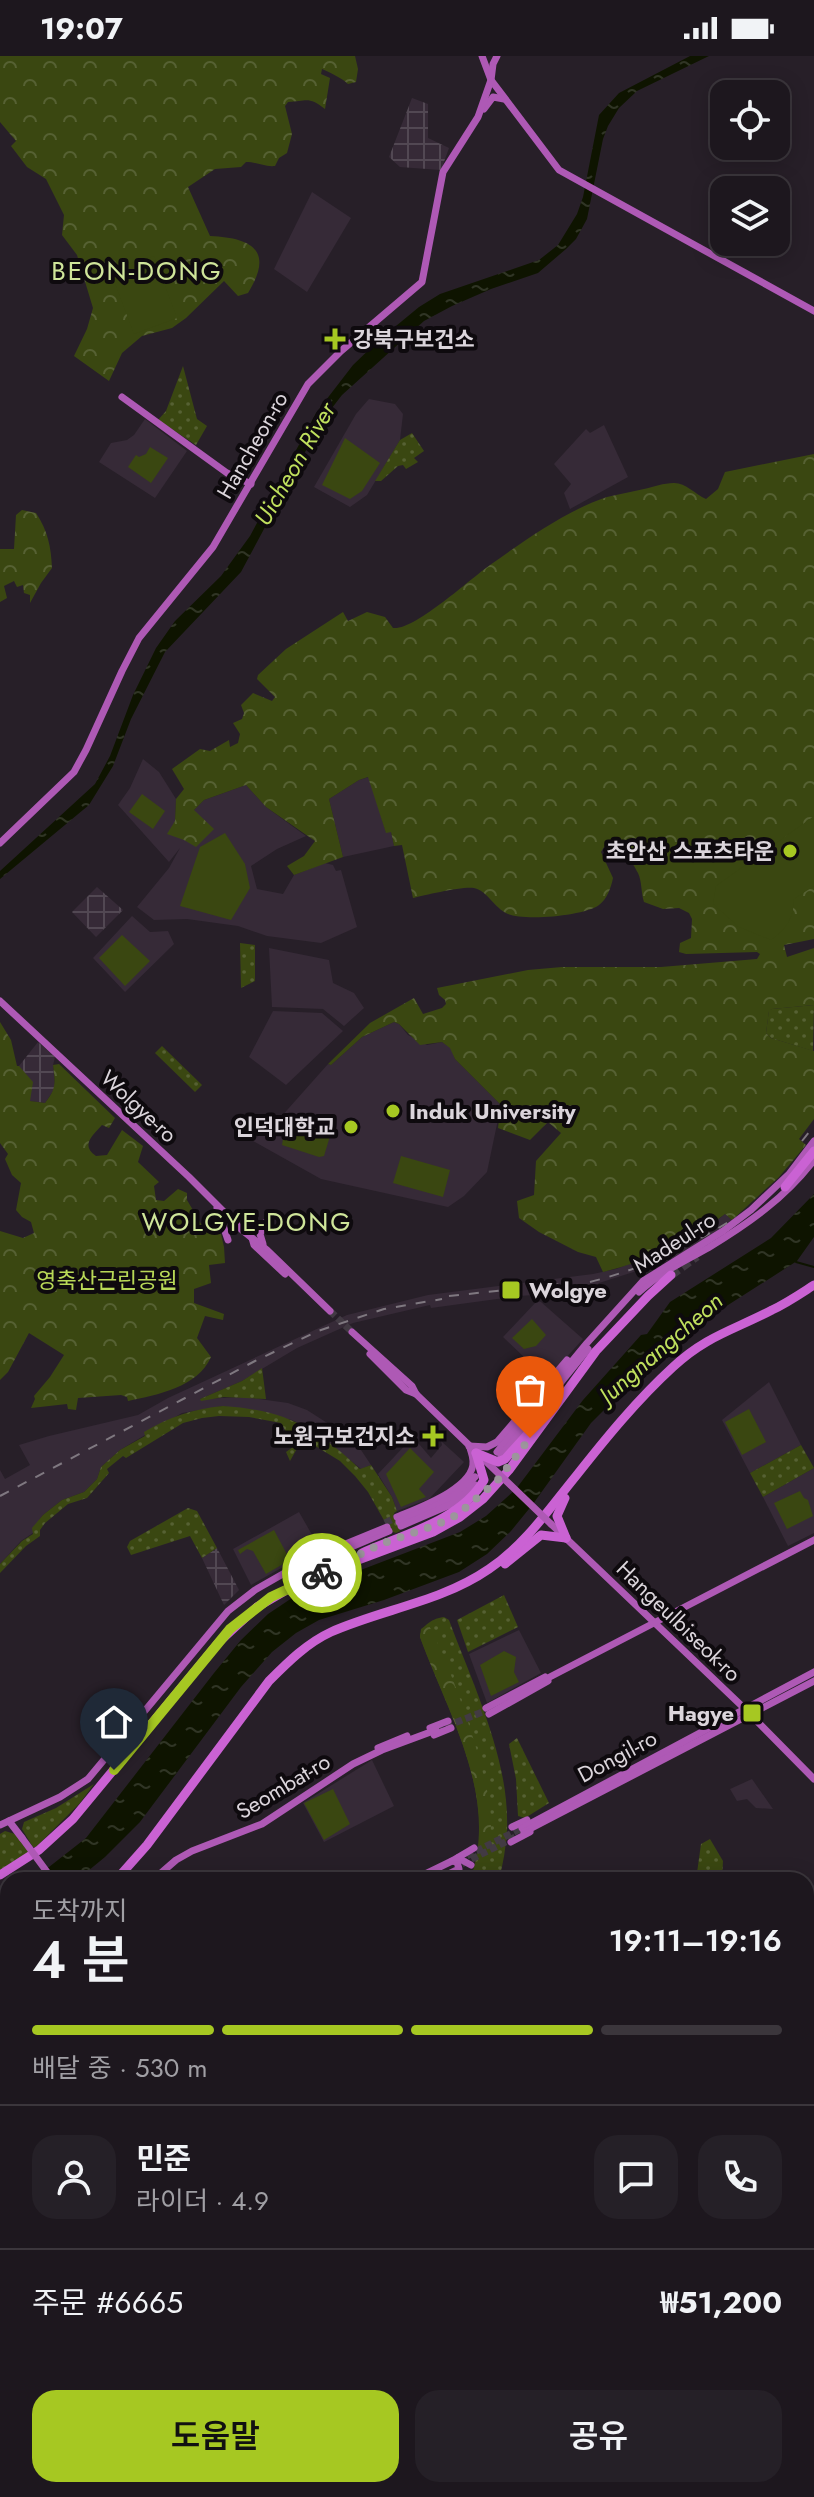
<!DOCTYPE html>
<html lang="ko">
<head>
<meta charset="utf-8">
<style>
  :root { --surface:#1d171e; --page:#252027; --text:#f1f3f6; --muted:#a09fa4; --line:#3b363c; --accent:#a6c822 }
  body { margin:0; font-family:Jost,"Noto Sans KR",sans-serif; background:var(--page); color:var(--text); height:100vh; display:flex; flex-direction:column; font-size:30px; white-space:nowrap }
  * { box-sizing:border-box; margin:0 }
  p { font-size:26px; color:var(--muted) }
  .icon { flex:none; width:44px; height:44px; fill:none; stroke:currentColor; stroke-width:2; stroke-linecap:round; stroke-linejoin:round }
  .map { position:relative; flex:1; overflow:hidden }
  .sheet { position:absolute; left:0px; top:1816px; width:814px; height:626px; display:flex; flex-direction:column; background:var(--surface); border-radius:24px 24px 0 0; box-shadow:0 4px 20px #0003,0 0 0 2px var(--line) }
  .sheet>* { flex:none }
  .fabs { position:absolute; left:710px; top:24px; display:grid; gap:16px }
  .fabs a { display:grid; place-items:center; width:80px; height:80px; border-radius:16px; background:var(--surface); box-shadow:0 4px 20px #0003,0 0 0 2px var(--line); font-size:40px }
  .pin { position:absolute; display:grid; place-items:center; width:68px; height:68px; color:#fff; margin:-82px -34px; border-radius:50% 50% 50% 0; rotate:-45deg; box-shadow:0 0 8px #0007 }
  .pin .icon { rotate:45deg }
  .courier { position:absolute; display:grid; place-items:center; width:80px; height:80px; margin:-40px; border:6px solid #a6c822; border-radius:50%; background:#fff; color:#222; box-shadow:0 2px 10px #0007 }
  .headline em { font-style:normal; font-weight:600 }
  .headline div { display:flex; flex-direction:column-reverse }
  .headline { display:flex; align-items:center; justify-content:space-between; height:136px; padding:0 32px }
  h1 { font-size:52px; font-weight:600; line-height:60px }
  .bar { display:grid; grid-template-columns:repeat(4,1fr); gap:12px 8px; align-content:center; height:96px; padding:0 32px }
  .bar i { height:10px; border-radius:6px; background:var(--line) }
  .bar .on { background:var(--accent) }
  .bar p { grid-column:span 4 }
  .line { display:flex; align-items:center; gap:20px; padding:0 32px; border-top:2px solid var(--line) }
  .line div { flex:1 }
  .round { display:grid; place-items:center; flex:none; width:84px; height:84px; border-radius:24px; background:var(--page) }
  .primary-button { display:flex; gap:16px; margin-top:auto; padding:16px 32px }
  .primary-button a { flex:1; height:92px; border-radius:24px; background:var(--accent); color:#111; font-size:32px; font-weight:600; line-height:92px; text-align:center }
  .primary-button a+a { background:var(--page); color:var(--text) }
  .status { display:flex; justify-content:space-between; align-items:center; height:56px; padding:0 40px; background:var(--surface); direction:ltr }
  .status svg { height:22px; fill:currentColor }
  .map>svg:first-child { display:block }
  .built { fill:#362a37 }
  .industrial { fill:url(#industrial-grid) }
  .grass { fill:url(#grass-dots) }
  .forest { fill:url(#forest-crowns) }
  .garden { fill:#3a4711 }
  .water { fill:url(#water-ripples) }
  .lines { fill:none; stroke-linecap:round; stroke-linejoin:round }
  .stream { stroke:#0e1400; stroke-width:2 }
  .major-tunnel { stroke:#423a43; stroke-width:7; stroke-dasharray:7 3.5; stroke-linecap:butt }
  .highway-tunnel { stroke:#423a43; stroke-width:9; stroke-dasharray:9 4.5; stroke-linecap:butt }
  .major { stroke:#ae59b5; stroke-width:7 }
  .highway { stroke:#ca62d3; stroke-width:9 }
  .rail { stroke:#7f7880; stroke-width:2; stroke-dasharray:10 10; stroke-linecap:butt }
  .major-bridge { stroke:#ae59b5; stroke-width:7 }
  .done { stroke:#9c959c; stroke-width:8; stroke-dasharray:0 14.4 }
  .route { stroke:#a6c822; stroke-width:10 }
  .poi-dot { fill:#a6c822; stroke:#0e0a0e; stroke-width:3 }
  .labels { text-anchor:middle; stroke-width:8; stroke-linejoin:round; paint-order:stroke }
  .poi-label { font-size:22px; font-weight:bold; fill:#dbd5db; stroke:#0e0a0e; text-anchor:end }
  .street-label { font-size:22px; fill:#dbd5db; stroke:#0e0a0e }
  .park-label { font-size:22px; fill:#b9d957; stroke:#0e0a0e }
  .water-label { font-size:24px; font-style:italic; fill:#bfdf5d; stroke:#0e0a0e }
  .quarter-label { font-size:26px; letter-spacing:2px; fill:#cfe59a; stroke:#0e0a0e }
</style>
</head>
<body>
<div class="status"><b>19:07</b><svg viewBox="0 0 49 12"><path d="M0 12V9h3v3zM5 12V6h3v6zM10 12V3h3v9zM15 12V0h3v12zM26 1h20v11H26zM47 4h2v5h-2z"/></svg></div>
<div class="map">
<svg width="814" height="2441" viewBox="0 0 814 2441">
  <defs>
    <pattern id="industrial-grid" width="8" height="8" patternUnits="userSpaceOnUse" patternTransform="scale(2)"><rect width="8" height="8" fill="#362a37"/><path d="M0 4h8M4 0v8" fill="none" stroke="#524853"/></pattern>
    <pattern id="grass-dots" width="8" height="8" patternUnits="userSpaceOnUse" patternTransform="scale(2)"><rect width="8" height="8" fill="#3a4711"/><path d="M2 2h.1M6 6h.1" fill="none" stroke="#566133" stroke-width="1.8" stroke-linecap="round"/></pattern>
    <pattern id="forest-crowns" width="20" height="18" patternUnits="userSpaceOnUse" patternTransform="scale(2)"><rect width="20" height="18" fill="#3a4711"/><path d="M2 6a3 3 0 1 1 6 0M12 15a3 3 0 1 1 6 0" fill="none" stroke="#566133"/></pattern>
    <pattern id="water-ripples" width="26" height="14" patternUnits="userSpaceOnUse" patternTransform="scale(2)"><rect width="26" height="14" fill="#0e1400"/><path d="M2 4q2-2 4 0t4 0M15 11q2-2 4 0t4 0" fill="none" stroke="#303525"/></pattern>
  </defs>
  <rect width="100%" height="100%" fill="#271f28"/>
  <g class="built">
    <polygon points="312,136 351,162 307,236 274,213"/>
    <polygon points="369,343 395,348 403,358 400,384 367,439 350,451 314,431 356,358"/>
    <polygon points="145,363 187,395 155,442 99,406 111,387 127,384 134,379"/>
    <polygon points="604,369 628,421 570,453 564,437 571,428 554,408 586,373 590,377"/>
    <polygon points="143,703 159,716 176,743 175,765 194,754 204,744 246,729 266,751 306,780 277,793 251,810 257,833 283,838 294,819 325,807 333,809 336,815 341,814 357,871 321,887 267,880 238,870 187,863 154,864 137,851 169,812 180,792 169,806 118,749 130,732"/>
    <polygon points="369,721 386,776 391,776 394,790 343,801 329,743 359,724"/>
    <polygon points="132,860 150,876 168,875 174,888 125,936 93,902"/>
    <polygon points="269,892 329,904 333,927 354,937 364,952 344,970 323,953 272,951"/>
    <polygon points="273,955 322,957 343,975 286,1029 249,1001"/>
    <polygon points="394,966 399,968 408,979 427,989 442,986 451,992 455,1003 501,1049 487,1116 464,1140 448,1151 321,1123 253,1085 274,1065 280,1062 328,1008 331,1009 362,981"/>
    <polygon points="725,1158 732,1164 695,1190 665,1206 599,1227 591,1235 519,1240 431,1252 430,1249 353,1267 297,1292 242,1325 200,1343 244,1341 288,1347 307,1354 346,1379 359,1391 371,1409 361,1413 314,1375 292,1364 223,1350 182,1357 120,1394 101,1411 97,1423 84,1436 62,1444 43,1459 39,1464 33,1477 21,1485 0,1508 0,1414 5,1423 30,1409 19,1389 49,1380 138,1359 168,1342 347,1259 428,1239 593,1218 616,1213 682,1188 701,1177"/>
    <polygon points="537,1245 541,1246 583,1283 547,1323 503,1281"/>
    <polygon points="769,1326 801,1389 750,1417 722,1364"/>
    <polygon points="413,1381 431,1402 442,1389 441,1385 464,1406 429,1443 397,1455 392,1441 378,1418"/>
    <polygon points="814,1412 814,1477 788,1490 763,1441"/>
    <polygon points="299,1456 319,1491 251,1529 233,1493"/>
    <polygon points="519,1574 541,1617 487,1647 469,1598"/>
    <polygon points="372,1704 394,1750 324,1786 303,1747"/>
    <polygon points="752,1723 773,1753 756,1752 747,1743 737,1745 730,1733"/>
    <polygon points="368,2434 435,2434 435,2438 425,2438 424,2441 373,2441"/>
  </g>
  <g class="industrial">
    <polygon points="412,42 428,48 428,82 449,92 441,114 400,111 389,101"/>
    <polygon points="97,831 123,854 96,881 72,856"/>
    <polygon points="38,986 55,1001 53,1009 55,1032 45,1047 30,1045 19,1010"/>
    <polygon points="217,1492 239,1534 224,1549 202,1502"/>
  </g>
  <g class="grass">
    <polygon points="183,310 197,363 207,370 196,389 158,364 166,355"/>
    <polygon points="412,377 424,395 414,402 418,406 406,413 403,409 398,410 381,425 375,425 400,384"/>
    <polygon points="240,887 255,889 255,925 241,932"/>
    <polygon points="814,949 813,995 771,982 766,977 769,954 772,953"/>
    <polygon points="162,990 202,1029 195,1036 155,997"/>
    <polygon points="262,1312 266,1343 224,1341 201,1345 200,1343 242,1325"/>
    <path d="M223,1350c62,4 92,21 137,63l11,-4 21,32 5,14 -3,2 6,18 -4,2 -6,-2 -22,-39 -13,-16 -15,-15 -23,-14 -12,-4 -6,2 -9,16 -4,-9 7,-5v-3l-12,-21 -32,-6 -30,-1 -17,2 -19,5 -57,35 -3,-2 -16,13 2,4 -22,25 -19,6 -23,19 -5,7v6l-14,10 -26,27v-9l22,-23 11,-7 -1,-6 11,-13 19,-15 22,-8 13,-13 4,-12 19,-17 25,-14 -1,-4c25,-15 49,-23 79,-26z"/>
    <polygon points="801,1389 814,1412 763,1441 750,1417"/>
    <polygon points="188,1452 197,1455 217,1492 202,1502 190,1480 131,1499 127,1491 130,1485"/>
    <polygon points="504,1539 518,1571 468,1596 457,1564"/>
    <path d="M444,1561l5,3c24,65 61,140 58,210 -1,17 -4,34 -8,50h-29c30,-83 -22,-166 -50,-243 1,-12 14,-19 24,-20z"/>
    <polygon points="517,1682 549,1747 525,1762 518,1760 516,1723 509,1688"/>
    <polygon points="94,1728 80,1747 36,1791 33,1791 22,1773 24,1766 56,1752"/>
    <polygon points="5,1775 15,1778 29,1796 0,1814 0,1778"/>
    <polygon points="710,1783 723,1805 722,1824 696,1824 701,1788"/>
  </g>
  <g class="forest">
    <path d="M0,0h355l3,13 -2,13 -8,2c-6,-6 -19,-12 -26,-15l-1,5 9,4 -5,31c-16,-13 -18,-8 -37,-7l-3,4 7,28 -5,19 -8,5 -4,8c-11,1 -18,-4 -29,-4l-5,5 -26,2 -27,18 22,49c43,2 64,15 38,57l-10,3 -14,-15 -38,37 -14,10 -30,8 -20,17 -13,28 -35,-25 13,-27 6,-21 -16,-53 -15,-20 2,-20 -18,-36 -19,-12 -16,-21 5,-5 -16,-19z"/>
    <path d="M814,398v485l-30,6 3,12 27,-9v57l-42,4 -3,2 -3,22 5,5 43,13v68l-15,20 7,6 -27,32 -47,43 -7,-6c-36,28 -77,47 -122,58l-7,-15 -18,-5 -39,-20 -20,-14 -2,-17 17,-6 2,-34 25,-28 -13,-11 -18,18 -32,-12 3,-23 -46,-46 -5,-11 -8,-6 -22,3 -21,-21 -5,-2 -32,15 -31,28 -3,-1 42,-41 44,-25 9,16 19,-6 4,-4 -1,-4 -6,-5 -2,-7 91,-18 34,-3h99l96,-8 3,-5 -3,-2 -71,2 -7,-2 1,-9 11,-5 1,-19 -3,-6 -10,-5 -16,1 -19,-7c-3,-9 -2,-21 -6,-29 -6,-12 -9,-12 -12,-27l-22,1 -3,5 12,26c-2,10 -6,21 -14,27 -15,11 -74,16 -91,9 -14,-6 -20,-23 -34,-26 -11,-2 -49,7 -61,10l-11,-53 -8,1 -3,-14 -5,1 -18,-56 -9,3 -30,19 14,58 -49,18 -7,-9 17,-10 11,-15 -49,-34 -20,-22 -42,15 -10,10 20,19 -18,18 -12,-7 -17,-6 8,-13 1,-22 8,-10 -12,-20 28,-20 10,2 19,-11 1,7 8,-4 2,-9 -7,-11 9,-4 2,-6 -3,-8 12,-12 19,8 3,-4 -18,-18 1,-4 28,-26 57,-37 5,9 19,-9 18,5 8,11c21,3 77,-49 97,-63 34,-24 77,-55 117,-68 12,-3 25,-5 37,-8 9,-2 20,-6 30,-6 12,0 21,11 32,16l12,-10 7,-17z"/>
    <path d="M22,454l14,3c12,18 15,34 16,55l-11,15 -11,20v-8l-6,-2 -1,-8 -6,2 -3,-6 -10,5 3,12 -7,4v-53h14l2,-34z"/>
    <path d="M0,966l11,18 6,26h2l14,16 -3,19 15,2c12,-15 10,-20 8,-38l6,-1 56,54 -6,10 -7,-3c-9,10 -22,20 -6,31l11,-1 15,-25 21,16 -5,16 21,20 -5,4 2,14 8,1 14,-12 9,4v7l17,29h7l10,5 3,13 1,16 -16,2 2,18 -17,6v14l30,11 -1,6 -18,-4 -8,22 14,19c-13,30 -54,38 -83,44l-1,-4 -6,-2 -43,3 -2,12 -8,-1 -1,-5 -36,4 4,-9 -1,-3 16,-19 14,-22 -35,-22 -21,39 -8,8v-149l23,7 11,-5 -3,-11 -9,-5 -6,-7 5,-27 -9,-8 -7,-16 3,-5 -8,-11z"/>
    <path d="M428,1568c20,34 71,172 62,209 -1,3 -4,7 -7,10h-4c5,-72 -35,-140 -59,-206l1,-8z"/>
    <polygon points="806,2141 814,2155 814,2381 809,2383 806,2371 806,2347 810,2345 806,2339 806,2260 810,2236 806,2233 806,2184 809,2175 806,2170"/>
  </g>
  <g class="garden">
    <polygon points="154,200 177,262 134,278 110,214"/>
    <polygon points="345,382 380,407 362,435 350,443 322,429"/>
    <polygon points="150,391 168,402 151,427 128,411 136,399 139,401 146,398"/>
    <polygon points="142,738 165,755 153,773 129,756"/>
    <path d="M814,760v70l-20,13c0,19 -8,30 -23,41l-32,-13 -26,-23 3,-18z"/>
    <polygon points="225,777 245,808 250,832 231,864 180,850 200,791"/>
    <polygon points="122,879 150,905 125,930 99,902"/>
    <polygon points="291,1061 330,1073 331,1077 324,1100 319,1101 282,1089 286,1065"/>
    <polygon points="401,1100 450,1114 443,1141 393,1127"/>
    <polygon points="532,1263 546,1279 536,1290 524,1293 512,1282"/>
    <polygon points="749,1353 766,1386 742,1399 725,1366"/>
    <polygon points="410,1392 434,1416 419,1433 426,1441 401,1451 386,1418"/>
    <polygon points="800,1435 804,1442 808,1444 813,1460 787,1473 774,1447"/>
    <polygon points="274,1474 290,1504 266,1518 253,1495 247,1493 240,1498 238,1494"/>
    <polygon points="504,1595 516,1601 514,1616 519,1626 491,1640 480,1609"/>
    <polygon points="333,1733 350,1768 324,1784 304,1747"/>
    <polygon points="715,2434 798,2434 799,2441 717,2441"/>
  </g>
  <g class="water">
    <polygon points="690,0 709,0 637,35 619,52 608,70 603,83 587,163 576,183 566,193 538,217 491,233 452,250 424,265 342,339 325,361 311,385 241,516 165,596 131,663 113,710 89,749 0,823 0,815 95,728 110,700 133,639 156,592 175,565 221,520 234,502 250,480 316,357 353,309 379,284 419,251 440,238 539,204 558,189 577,158 583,141 599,59 619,37"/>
    <polygon points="814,1138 814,1181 797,1205 675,1283 591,1367 533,1448 511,1475 487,1498 459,1516 384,1544 319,1564 296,1577 272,1596 241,1631 140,1766 105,1801 77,1824 26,1824 49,1811 86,1782 214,1617 241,1584 268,1558 298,1538 460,1476 486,1460 516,1433 583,1344 641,1279 647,1278 670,1246 771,1182"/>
  </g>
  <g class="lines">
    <polyline class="stream" points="796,1206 814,1211"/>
    <g class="major-tunnel">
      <polyline points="330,1255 352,1276"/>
      <polyline points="385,1467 397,1461"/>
      <polyline points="436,1674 493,1652"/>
      <polyline points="467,1800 522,1772"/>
      <polyline points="462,1808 515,1781"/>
      <polyline points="806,2296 814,2289"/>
    </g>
    <polyline class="highway-tunnel" points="671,1219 697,1200"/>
    <g class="major">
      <polyline points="482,0 491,24 559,114 814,255"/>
      <polyline points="484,53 493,41 504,43"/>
      <polyline points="122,341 227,417 251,428"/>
      <polyline points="0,787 74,716 86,694 122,615 139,582 213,491 308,328 341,295 422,226 443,116 478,61 491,24 493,8 497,0"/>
      <polyline points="0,945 189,1121 242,1174 267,1194 330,1255"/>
      <polyline points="217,1152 228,1184"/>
      <polyline points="252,1182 254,1189 285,1218"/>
      <polyline points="263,1188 260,1178 265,1167"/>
      <path d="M639,1236c20,-19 45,-31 69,-44 41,-25 77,-50 106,-88"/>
      <polyline points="352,1276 412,1330 416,1338 499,1418"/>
      <polyline points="370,1298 406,1334 416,1338"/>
      <polyline points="469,1390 487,1391 497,1386 567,1304"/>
      <polyline points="497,1396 587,1287 643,1225 723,1175 751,1154 789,1118 814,1085"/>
      <polyline points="501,1400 588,1293"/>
      <path d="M397,1461c21,-9 78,-29 76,-56 0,-5 -2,-9 -3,-13"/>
      <path d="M399,1466c28,-12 55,-21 76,-45"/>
      <polyline points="551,1468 745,1653 814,1723"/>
      <polyline points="401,1470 452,1448 475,1429"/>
      <polyline points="304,1511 389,1475"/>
      <polyline points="544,1624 814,1484"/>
      <polyline points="486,1652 545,1621"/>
      <polyline points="489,1658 548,1625"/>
      <polyline points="430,1672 448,1665"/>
      <polyline points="434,1679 451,1672"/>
      <polyline points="378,1692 407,1680"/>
      <polyline points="9,1765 22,1782"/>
      <polyline points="0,1769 60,1741 88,1723 228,1555 255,1534 309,1503 387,1471"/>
      <polyline points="512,1771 527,1764"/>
      <polyline points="522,1772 814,1616"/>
      <polyline points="524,1776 814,1625"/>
      <polyline points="511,1786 530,1776"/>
      <polyline points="458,1802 471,1809"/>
      <polyline points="452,1805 474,1792"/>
      <polyline points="153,1824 176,1804 192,1795 262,1768 353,1708 382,1694 436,1674"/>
      <polyline points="413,1824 452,1805 457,1806 459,1813 436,1824"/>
      <polyline points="0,1901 8,1898"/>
      <polyline points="0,2035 8,2032"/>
      <polyline points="0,2042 8,2039"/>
      <polyline points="519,2441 530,2434"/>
    </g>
    <g class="highway">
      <polyline points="785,1131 814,1095"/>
      <polyline points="476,1397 498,1406 505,1403 536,1369"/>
      <polyline points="565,1442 557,1460 566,1482"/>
      <path d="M362,1497c39,-18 99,-32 122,-73l-8,-27"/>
      <polyline points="505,1508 541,1479 566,1482"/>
      <polyline points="0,1819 39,1794 73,1763 219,1586 257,1551 302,1525 433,1476 460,1461 483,1443 509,1414 596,1295 648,1240 671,1219"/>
      <path d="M116,1824l31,-35 122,-164c19,-19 38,-38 62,-49 52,-23 110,-30 158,-63 36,-24 60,-60 87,-93 30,-38 61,-76 97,-109 33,-31 61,-37 99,-57 15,-7 28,-16 42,-25"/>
      <polyline points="0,1887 8,1884"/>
    </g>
    <g class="rail">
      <polyline points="802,1085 814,1070"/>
      <path d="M590,1226c51,-13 95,-33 140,-61"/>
      <polyline points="449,1240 563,1228"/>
      <polyline points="0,1440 255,1305 318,1275 384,1253 442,1243"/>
    </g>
    <g class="major-bridge">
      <polyline points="499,1418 551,1468"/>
      <polyline points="22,1782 53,1824"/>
    </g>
  </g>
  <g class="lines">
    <polyline class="done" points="322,1517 381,1488 436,1469 457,1459 497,1425 530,1382"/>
    <polyline class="route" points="114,1714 230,1573 271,1541 322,1517"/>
  </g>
  <g class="poi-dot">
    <path d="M331 271h8v8h8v8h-8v8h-8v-8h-8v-8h8z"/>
    <circle cx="790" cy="795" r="8"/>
    <circle cx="393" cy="1055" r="8"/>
    <circle cx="351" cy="1071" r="8"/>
    <rect x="501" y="1224" width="20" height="20" rx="4"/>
    <path d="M429 1368h8v8h8v8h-8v8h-8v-8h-8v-8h8z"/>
    <rect x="742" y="1647" width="20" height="20" rx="4"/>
  </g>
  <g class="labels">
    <g class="poi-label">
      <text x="353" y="291" text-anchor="start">강북구보건소</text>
      <text x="774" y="803">초안산 스포츠타운</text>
      <text x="409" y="1063" text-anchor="start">Induk University</text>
      <text x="335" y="1079">인덕대학교</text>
      <text x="529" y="1242" text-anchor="start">Wolgye</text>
      <text x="415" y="1388">노원구보건지소</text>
      <text x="734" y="1665">Hagye</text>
    </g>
    <g class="street-label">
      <text transform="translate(252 389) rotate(-60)" y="8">Hancheon-ro</text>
      <text transform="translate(139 1050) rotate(43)" y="8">Wolgye-ro</text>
      <text transform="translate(674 1186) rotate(-33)" y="8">Madeul-ro</text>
      <text transform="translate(679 1565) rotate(44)" y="8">Hangeulbiseok-ro</text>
      <text transform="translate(617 1700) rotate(-28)" y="8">Dongil-ro</text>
      <text transform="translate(283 1730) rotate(-31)" y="8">Seombat-ro</text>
    </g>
    <g class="park-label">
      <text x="107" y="1232">영축산근린공원</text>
    </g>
    <g class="water-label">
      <text transform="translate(295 408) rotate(-60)" y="8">Uicheon River</text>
      <text transform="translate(661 1292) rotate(-41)" y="8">Jungnangcheon</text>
    </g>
    <g class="quarter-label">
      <text x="137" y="224">BEON-DONG</text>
      <text x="247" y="1175">WOLGYE-DONG</text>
    </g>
  </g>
</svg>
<div class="fabs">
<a><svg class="icon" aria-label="locate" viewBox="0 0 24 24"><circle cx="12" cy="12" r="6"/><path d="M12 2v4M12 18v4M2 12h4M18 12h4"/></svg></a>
<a><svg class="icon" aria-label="layers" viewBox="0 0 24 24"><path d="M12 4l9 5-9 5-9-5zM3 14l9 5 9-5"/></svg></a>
</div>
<div class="pin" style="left:530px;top:1382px;background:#ea580c"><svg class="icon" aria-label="bag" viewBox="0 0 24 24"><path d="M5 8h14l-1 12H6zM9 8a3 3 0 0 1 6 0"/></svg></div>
<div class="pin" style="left:114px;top:1714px;background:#1f2937"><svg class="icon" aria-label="home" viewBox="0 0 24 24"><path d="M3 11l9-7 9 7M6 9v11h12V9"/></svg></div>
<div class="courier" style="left:322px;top:1517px"><svg class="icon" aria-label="bike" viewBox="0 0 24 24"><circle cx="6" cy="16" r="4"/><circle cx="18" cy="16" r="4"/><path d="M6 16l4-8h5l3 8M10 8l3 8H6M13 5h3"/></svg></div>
<section class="sheet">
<div class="headline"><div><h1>4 분</h1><p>도착까지</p></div><em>19:11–19:16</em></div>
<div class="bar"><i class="on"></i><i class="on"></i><i class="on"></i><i></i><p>배달 중 · 530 m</p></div>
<div class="line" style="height:144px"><a class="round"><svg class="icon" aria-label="person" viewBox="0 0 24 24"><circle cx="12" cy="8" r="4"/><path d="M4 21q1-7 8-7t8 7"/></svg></a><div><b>민준</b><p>라이더 · 4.9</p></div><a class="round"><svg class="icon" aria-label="chat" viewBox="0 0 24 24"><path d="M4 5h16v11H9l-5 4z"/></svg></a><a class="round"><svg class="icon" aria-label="phone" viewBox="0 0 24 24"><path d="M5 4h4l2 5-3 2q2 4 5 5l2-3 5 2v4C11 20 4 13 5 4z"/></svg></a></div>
<div class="line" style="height:104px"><div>주문 #6665</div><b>₩51,200</b></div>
<div class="primary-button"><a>도움말</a><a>공유</a></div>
</section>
</div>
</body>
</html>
